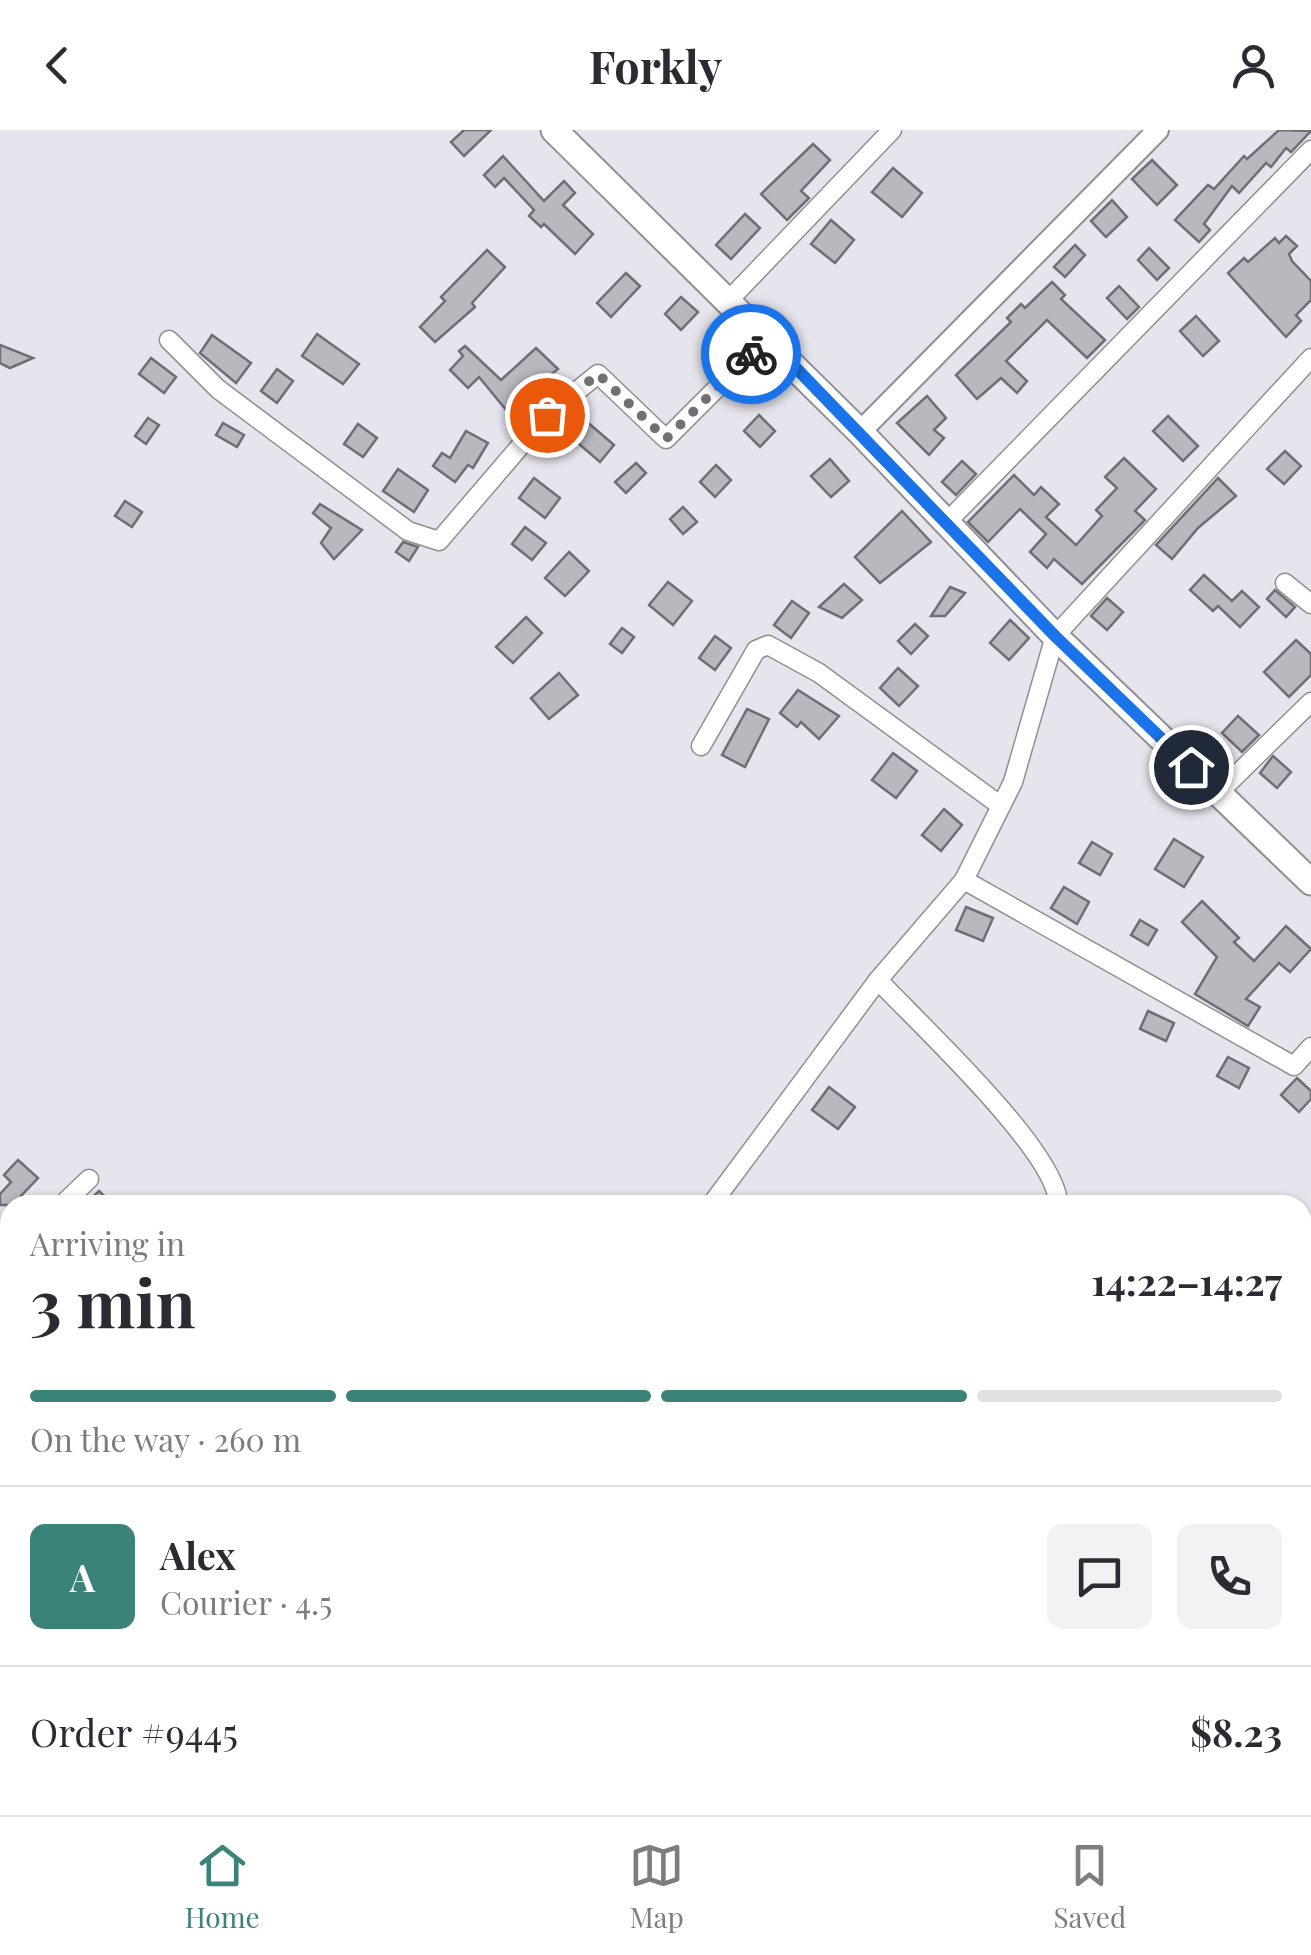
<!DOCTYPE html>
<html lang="en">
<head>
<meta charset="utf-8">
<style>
  :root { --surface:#fff; --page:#f2f2f3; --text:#2b2b33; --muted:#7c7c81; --line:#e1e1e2; --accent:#3b8279 }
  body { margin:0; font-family:"Playfair Display",serif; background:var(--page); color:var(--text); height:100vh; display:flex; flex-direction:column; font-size:38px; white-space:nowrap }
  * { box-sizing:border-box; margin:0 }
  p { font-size:32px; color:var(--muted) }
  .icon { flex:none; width:55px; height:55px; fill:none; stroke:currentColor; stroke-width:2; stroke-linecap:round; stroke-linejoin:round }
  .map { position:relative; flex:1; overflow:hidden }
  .panel { position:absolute; left:0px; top:1065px; width:1312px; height:620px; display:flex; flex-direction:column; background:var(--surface); border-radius:30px 30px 0 0; box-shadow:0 2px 8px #0004 }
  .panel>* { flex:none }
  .pin { position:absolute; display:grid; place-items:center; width:85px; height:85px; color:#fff; margin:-42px; border:5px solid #fff; border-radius:50%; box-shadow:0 2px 10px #0007 }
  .courier { position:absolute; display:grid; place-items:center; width:100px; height:100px; margin:-50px; border:8px solid #1a73e8; border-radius:50%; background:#fff; color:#222; box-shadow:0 2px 12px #0007 }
  .overview em { font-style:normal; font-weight:700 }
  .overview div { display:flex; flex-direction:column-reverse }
  .overview { display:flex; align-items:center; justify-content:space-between; height:170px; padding:0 30px }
  h1 { font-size:65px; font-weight:700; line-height:75px }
  .bar { display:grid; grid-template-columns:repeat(4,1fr); gap:15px 10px; align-content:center; height:120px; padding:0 30px }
  .bar i { height:12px; border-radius:8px; background:var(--line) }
  .bar .selected { background:var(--accent) }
  .bar p { grid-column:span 4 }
  .line { display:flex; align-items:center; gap:25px; padding:0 30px; border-top:2px solid var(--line) }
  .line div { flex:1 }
  .round { display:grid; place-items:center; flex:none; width:105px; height:105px; border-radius:15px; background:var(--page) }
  header { display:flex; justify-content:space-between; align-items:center; height:130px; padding:0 30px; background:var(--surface); font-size:45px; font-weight:700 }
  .tab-bar { display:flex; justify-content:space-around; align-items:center; height:140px; border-top:2px solid var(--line); background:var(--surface); font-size:28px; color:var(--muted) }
  .tab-bar a { display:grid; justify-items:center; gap:5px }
  .tab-bar .selected { color:var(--accent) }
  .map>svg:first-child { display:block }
  .building { fill:#b8b8bf; stroke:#6f6e75; stroke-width:2.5 }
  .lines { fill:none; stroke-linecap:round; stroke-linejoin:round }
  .minor-casing { stroke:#8f8f96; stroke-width:21 }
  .tertiary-casing { stroke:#8f8f96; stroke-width:24 }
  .primary-casing { stroke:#8f8f96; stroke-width:29 }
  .minor { stroke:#fff; stroke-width:18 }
  .tertiary { stroke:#fff; stroke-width:20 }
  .primary { stroke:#fff; stroke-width:25 }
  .done { stroke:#707075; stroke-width:10; stroke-dasharray:0 18 }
  .route { stroke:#1a73e8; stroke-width:12 }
</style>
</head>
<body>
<header><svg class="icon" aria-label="back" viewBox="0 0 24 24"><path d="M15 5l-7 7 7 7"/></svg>Forkly<svg class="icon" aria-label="person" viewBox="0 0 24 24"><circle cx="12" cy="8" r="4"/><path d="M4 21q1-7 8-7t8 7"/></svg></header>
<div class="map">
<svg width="1311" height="1685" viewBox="0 0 1311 1685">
  <rect width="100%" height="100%" fill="#e6e5ed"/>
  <g class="building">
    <polygon points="464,0 491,0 464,26 451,12"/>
    <polygon points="1279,0 1311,1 1291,22 1286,18 1271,37 1266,33 1239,63 1232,56 1204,94 1210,100 1199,112 1175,90 1208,55 1214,59 1244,26 1247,29"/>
    <polygon points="813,14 830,30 801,61 809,68 787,90 761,64"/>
    <polygon points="503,26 544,71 564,51 575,63 563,75 593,104 575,124 544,94 541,97 529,86 534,80 504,48 495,57 484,45"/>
    <polygon points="1152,30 1177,55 1157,75 1132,49"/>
    <polygon points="893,38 922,63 902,87 872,62"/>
    <polygon points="1112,70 1127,87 1106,107 1091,91"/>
    <polygon points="745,84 760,98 731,129 716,115"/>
    <polygon points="831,90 854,110 835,133 811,114"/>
    <polygon points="1286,106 1297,116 1289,124 1292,131 1311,151 1311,170 1296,185 1301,191 1286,207 1228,143 1244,128 1248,132 1275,108 1279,113"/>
    <polygon points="1075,115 1085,125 1065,147 1054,137"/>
    <polygon points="1149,118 1169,138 1157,150 1138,130"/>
    <polygon points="487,120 505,137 472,173 475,177 435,212 420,197 445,171 441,167"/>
    <polygon points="626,143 640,156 611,187 597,173"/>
    <polygon points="1052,152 1065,165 1061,169 1105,210 1087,228 1047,190 1006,231 1027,251 1017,263 1001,248 977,269 956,245 1011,192 1007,188 1021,174 1025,178"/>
    <polygon points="1119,156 1139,177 1127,189 1107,168"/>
    <polygon points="681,167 698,182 681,200 665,184"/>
    <polygon points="1196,186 1219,211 1203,226 1180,201"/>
    <polygon points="317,204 359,234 343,254 302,226"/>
    <polygon points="212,205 251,233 236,253 200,223"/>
    <polygon points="0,215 33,228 10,238 0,233"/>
    <polygon points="465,216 501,250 536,218 558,239 507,281 479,247 468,258 450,240 463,226 459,221"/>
    <polygon points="151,228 176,247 164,263 139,244"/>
    <polygon points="277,239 293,251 277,273 261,261"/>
    <polygon points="927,266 946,288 934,300 944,308 929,325 897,293"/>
    <polygon points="759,285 775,301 760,317 744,301"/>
    <polygon points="1168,286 1198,316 1183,331 1153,301"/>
    <polygon points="148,288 159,295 146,314 135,306"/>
    <polygon points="586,291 614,315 600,332 572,308"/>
    <polygon points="223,293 244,305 237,317 216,305"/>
    <polygon points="358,294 377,308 363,327 344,314"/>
    <polygon points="466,301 488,313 473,338 468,335 455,352 433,336 442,323 450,328"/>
    <polygon points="1285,321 1301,336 1284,354 1267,339"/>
    <polygon points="1124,328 1156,359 1135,381 1145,390 1082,454 1054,429 1047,438 1030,422 1046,404 1020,379 988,412 968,392 1014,345 1034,365 1041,357 1059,374 1046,387 1076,415 1102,386 1096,380 1117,358 1105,347"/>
    <polygon points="830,329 849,351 831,367 811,346"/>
    <polygon points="962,331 976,344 956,365 942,352"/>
    <polygon points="636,333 646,343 626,363 615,352"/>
    <polygon points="716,335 731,350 715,367 700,352"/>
    <polygon points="398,339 428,360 414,382 383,361"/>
    <polygon points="534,348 560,368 545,388 519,368"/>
    <polygon points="1218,348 1236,366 1198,398 1172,429 1156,415"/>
    <polygon points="125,371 142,382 132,397 115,386"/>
    <polygon points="320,374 362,400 334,429 321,413 331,398 313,383"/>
    <polygon points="683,377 697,392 683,404 670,389"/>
    <polygon points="902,381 931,412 880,453 855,427"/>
    <polygon points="525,397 546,413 532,430 512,414"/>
    <polygon points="403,412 418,417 409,431 396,422"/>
    <polygon points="569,422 589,441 565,466 545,448"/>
    <polygon points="1204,445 1232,471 1242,461 1259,477 1240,497 1218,476 1213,481 1190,460"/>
    <polygon points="668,452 692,471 673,495 649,475"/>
    <polygon points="844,454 862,470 842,488 819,477"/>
    <polygon points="950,457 965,463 945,486 931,486"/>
    <polygon points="1275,460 1295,477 1286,487 1267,469"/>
    <polygon points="1107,468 1123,482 1107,500 1091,486"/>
    <polygon points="792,471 809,483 791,508 774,495"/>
    <polygon points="526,487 542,503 513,533 496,517"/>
    <polygon points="1010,490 1029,508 1009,530 990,513"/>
    <polygon points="915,494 928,506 911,524 898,511"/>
    <polygon points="622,498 634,507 622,523 610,514"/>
    <polygon points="715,506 731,518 715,540 699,528"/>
    <polygon points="1296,510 1311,524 1311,545 1289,567 1264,542"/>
    <polygon points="898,538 918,556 899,576 880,558"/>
    <polygon points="559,543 578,565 549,589 531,568"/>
    <polygon points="798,560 839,586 819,609 801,592 797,597 780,583"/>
    <polygon points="747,579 769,589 745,637 722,625"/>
    <polygon points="1238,586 1259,605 1242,622 1222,603"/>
    <polygon points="893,623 917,641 896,668 872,650"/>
    <polygon points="1273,626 1291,642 1277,658 1260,643"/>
    <polygon points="944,679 962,695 941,721 922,705"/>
    <polygon points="1174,709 1203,727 1184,757 1155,739"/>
    <polygon points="1092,712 1112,724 1100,745 1079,733"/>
    <polygon points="1064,757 1089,772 1077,794 1051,778"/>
    <polygon points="1202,771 1239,808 1234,812 1254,831 1286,796 1311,819 1290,842 1279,833 1246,869 1260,877 1248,896 1195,864 1217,827 1182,792"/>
    <polygon points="966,777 993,788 983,811 956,800"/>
    <polygon points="1140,790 1157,800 1148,815 1131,805"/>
    <polygon points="1148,881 1174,893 1166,911 1140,899"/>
    <polygon points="1228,927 1249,938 1239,958 1217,946"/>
    <polygon points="1297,948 1311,961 1311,969 1299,982 1281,965"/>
    <polygon points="829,957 855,977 838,999 812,980"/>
    <polygon points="18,1030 38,1048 21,1066 31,1075 0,1075 0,1064 11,1052 4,1045"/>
    <polygon points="99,1061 113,1075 84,1075"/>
  </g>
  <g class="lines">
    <defs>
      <g id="minor">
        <polyline points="728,171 892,0"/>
        <polyline points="169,210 218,259 408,401 439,411 547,285 598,244 666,309 767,208"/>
        <polyline points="945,394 1311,20"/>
        <polyline points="1285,453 1311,474"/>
        <polyline points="701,616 756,520 768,515 819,543 1001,676"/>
        <polyline points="1218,663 1311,572"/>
        <polyline points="964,750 1294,936 1311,917"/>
        <path d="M878,850c40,43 182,174 180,225"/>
        <polyline points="62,1075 89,1049"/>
        <polyline points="711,1075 878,850 964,750 1013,652 1055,506 1311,228"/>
        <polyline points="0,1135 10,1126"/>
        <polyline points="0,1311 10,1302"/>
        <polyline points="0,1501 10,1511"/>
        <polyline points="188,1675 200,1685"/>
        <polyline points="301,1675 313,1685"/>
        <polyline points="514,1675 526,1685"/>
        <polyline points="722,1675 733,1685"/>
        <polyline points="1048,1675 1053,1685"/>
        <polyline points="261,1685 269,1675"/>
        <polyline points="901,1685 910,1675"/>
      </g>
      <polyline id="tertiary" points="860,302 1158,0"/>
      <polyline id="primary" points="554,0 860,302 1055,506 1311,752"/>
    </defs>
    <use href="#minor" class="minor-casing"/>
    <use href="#tertiary" class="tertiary-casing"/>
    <use href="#primary" class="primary-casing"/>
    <use href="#minor" class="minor"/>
    <use href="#tertiary" class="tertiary"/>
    <use href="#primary" class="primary"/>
  </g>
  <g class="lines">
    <polyline class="done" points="547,285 598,244 666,309 751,224"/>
    <polyline class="route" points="751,224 767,208 1055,506 1191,637"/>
  </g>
</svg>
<div class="pin" style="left:547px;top:285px;background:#ea580c"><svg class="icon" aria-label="bag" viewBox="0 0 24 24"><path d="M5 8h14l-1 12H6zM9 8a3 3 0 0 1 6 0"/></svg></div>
<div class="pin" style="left:1191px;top:637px;background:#1f2937"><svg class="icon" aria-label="home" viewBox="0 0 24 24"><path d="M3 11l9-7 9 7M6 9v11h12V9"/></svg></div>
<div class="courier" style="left:751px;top:224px"><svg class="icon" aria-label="bike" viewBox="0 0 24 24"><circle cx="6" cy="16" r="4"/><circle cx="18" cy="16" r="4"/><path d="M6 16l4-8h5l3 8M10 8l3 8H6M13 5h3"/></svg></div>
<section class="panel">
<div class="overview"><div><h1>3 min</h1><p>Arriving in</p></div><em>14:22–14:27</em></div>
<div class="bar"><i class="selected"></i><i class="selected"></i><i class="selected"></i><i></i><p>On the way · 260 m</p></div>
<div class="line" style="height:180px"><b class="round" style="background:var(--accent);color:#fff">A</b><div><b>Alex</b><p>Courier · 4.5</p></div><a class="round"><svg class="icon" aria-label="chat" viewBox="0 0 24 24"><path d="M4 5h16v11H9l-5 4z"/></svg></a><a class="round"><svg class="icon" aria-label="phone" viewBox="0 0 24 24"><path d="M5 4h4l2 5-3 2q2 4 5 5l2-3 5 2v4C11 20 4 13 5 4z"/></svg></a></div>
<div class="line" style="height:130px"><div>Order #9445</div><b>$8.23</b></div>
</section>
</div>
<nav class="tab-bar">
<a class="selected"><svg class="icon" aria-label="home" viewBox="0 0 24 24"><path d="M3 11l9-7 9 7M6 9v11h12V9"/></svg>Home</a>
<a><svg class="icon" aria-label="map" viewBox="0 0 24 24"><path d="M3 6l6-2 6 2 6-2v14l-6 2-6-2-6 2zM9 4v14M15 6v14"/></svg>Map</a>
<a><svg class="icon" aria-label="saved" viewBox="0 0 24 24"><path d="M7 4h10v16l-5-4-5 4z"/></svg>Saved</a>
</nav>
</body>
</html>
